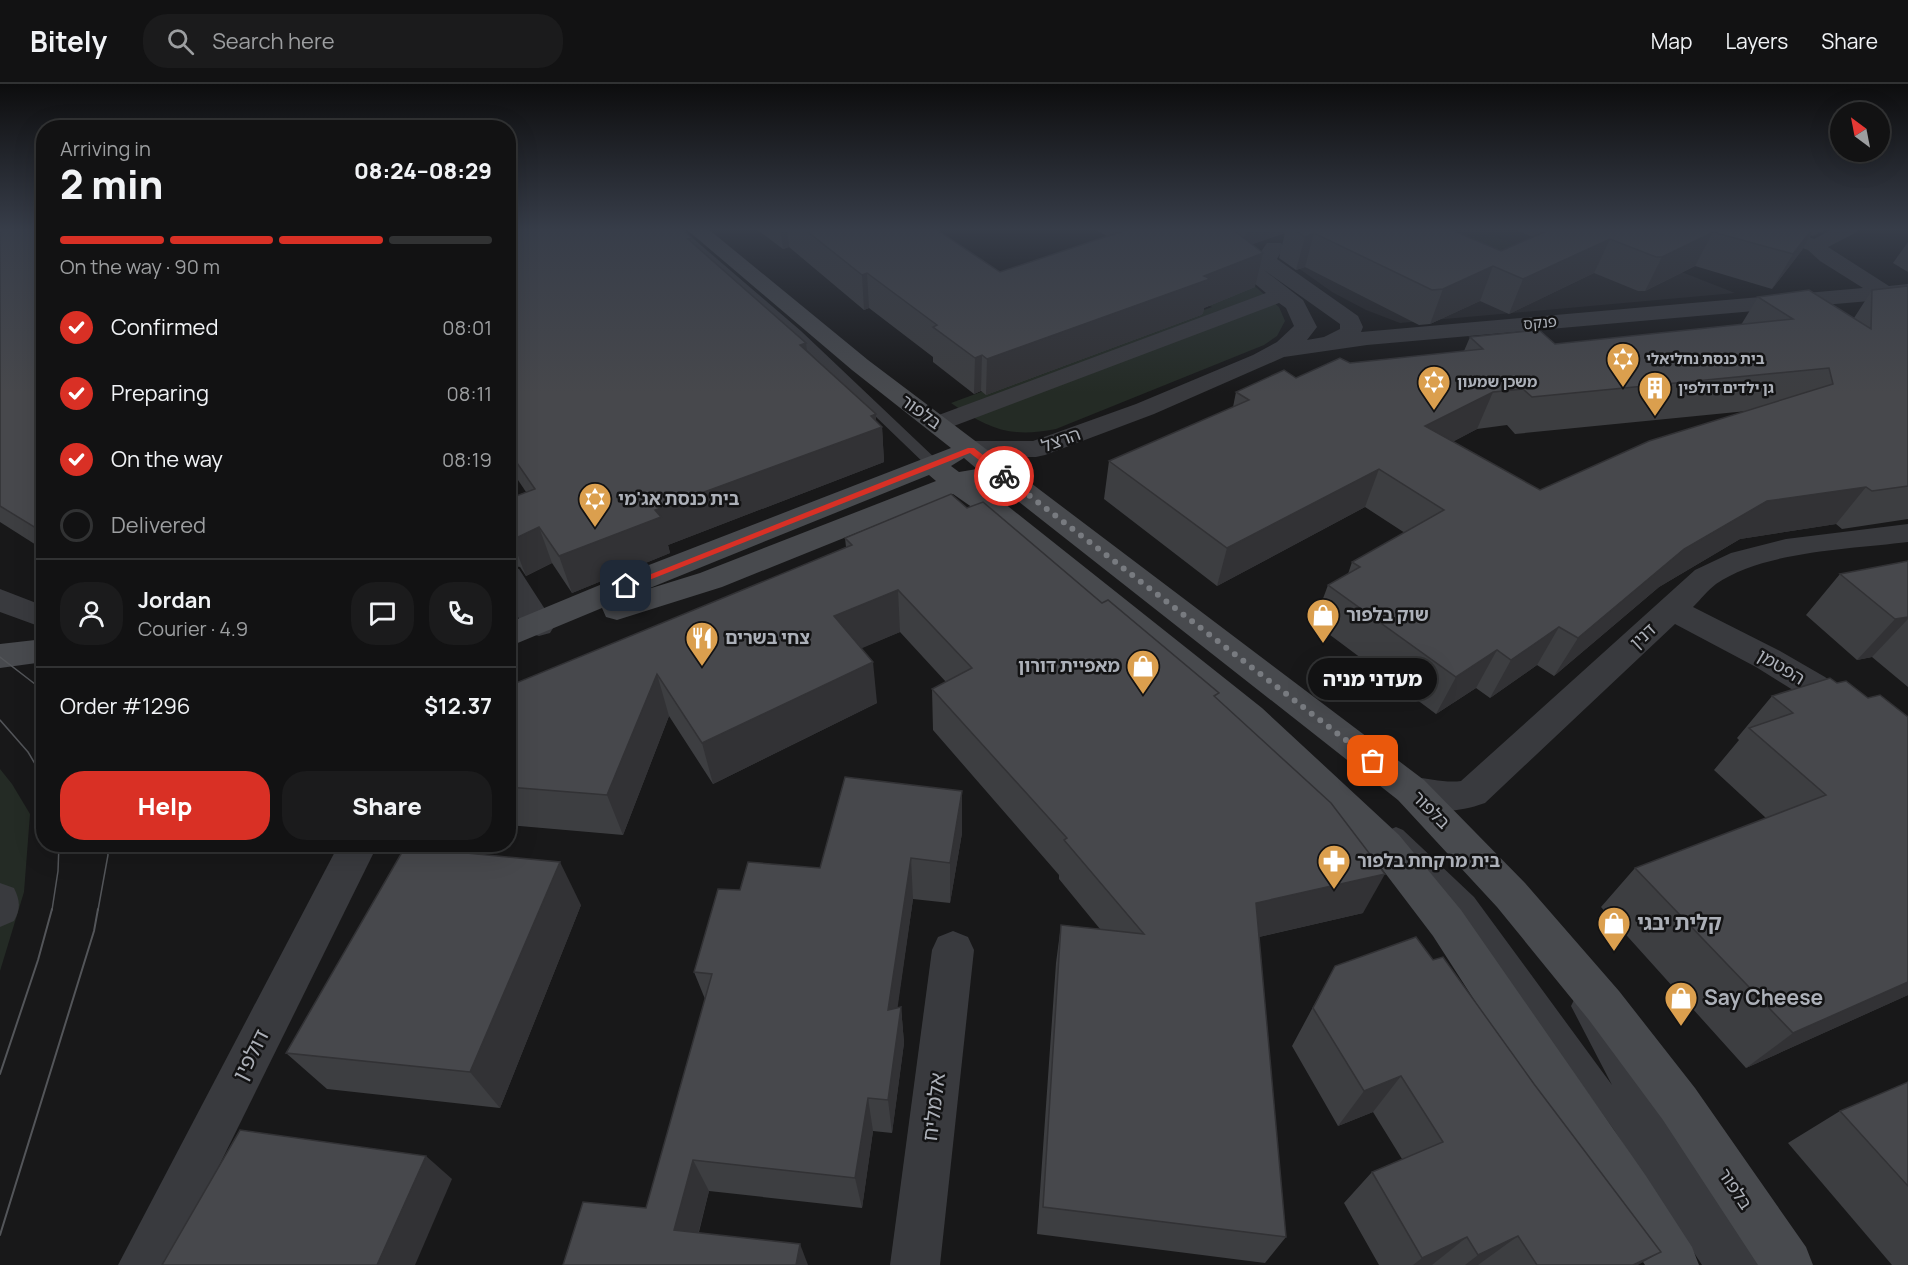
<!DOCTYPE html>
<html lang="en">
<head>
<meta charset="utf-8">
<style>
  :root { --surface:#121213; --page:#1b1b1c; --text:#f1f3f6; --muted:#9c9ea0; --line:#313233; --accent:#d93025 }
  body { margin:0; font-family:Manrope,"Noto Sans Hebrew",sans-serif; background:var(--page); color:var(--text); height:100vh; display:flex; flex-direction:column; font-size:22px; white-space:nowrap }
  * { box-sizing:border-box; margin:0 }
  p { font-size:20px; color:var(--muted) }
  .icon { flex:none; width:33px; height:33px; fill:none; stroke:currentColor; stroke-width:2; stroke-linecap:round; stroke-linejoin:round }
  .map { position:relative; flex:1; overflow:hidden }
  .details { position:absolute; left:36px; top:36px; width:480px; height:732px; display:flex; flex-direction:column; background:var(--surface); border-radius:24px; box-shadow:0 6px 24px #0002,0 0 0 2px var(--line) }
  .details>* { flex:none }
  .needle { width:39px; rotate:328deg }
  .controls { position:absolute; left:1830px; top:18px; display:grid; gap:12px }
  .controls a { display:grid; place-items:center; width:60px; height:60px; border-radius:50%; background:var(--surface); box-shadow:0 6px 24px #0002,0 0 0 2px var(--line); font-size:30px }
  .pin { position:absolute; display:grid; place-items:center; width:51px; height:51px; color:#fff; margin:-26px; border-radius:12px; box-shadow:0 3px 9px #0006 }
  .courier { position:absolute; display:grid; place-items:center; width:60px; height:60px; margin:-30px; border:4px solid #d93025; border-radius:50%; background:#fff; color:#222; box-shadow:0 2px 8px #0007 }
  .bubble { position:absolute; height:42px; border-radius:21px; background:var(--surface); box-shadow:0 6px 24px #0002,0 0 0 2px var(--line); font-size:20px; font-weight:800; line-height:42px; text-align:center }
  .headline em { font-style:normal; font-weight:800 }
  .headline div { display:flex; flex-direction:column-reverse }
  .headline { display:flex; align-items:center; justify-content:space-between; height:102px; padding:0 24px }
  h1 { font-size:39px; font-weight:800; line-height:45px }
  .bar { display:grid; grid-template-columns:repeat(4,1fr); gap:9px 6px; align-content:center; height:72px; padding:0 24px }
  .bar i { height:8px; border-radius:4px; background:var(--line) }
  .bar .active { background:var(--accent) }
  .bar p { grid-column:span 4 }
  .line { display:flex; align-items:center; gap:15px; padding:0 24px; border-top:2px solid var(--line) }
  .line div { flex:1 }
  .round { display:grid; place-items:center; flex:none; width:63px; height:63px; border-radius:24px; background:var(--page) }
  ol { padding:0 24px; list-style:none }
  li { display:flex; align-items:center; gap:18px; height:66px }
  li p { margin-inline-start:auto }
  li .icon { padding:6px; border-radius:50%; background:var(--accent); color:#fff; stroke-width:4 }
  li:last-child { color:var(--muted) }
  li i { width:33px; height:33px; border:3px solid var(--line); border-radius:50% }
  .primary-button { display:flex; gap:12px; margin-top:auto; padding:12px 24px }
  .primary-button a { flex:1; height:69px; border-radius:24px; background:var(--accent); color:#fff; font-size:24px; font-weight:800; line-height:69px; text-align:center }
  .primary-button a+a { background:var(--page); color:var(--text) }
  header { display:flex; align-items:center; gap:36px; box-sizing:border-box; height:84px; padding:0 30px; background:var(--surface); border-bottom:2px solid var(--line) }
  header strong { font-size:28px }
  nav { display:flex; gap:33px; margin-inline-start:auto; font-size:21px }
  .search { width:420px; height:54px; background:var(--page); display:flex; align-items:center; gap:15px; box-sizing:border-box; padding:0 21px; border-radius:24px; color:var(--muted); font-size:22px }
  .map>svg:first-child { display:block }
  .built { fill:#242426 }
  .green { fill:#242b25 }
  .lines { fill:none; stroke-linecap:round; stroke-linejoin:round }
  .lane { fill:#393a3e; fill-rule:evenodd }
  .street { fill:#393a3e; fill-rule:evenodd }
  .secondary { fill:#484a4e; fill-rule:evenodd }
  .tram-far1 { stroke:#535559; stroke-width:1.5 }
  .tram { stroke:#535559; stroke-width:2 }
  .wall { fill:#3d3e41; fill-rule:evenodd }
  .shaded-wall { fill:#323235 }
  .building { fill:#47484c; stroke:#323235; stroke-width:1.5; fill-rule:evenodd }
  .route { fill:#d93025 }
  .done { stroke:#787b80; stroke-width:6; stroke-dasharray:0 10.8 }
  .labels { text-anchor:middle; stroke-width:5; stroke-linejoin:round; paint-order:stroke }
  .far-street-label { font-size:15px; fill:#acb0b8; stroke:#131314 }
  .far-poi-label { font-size:15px; font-weight:bold; fill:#acb0b8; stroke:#131314; text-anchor:start }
  .street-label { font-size:18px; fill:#acb0b8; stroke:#131314 }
  .poi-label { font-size:18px; font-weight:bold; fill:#acb0b8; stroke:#131314; text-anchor:start }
  .near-poi-label { font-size:21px; font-weight:bold; fill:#acb0b8; stroke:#131314; text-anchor:start }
  .near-street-label { font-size:21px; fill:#acb0b8; stroke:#131314 }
</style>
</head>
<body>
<header>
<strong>Bitely</strong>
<div class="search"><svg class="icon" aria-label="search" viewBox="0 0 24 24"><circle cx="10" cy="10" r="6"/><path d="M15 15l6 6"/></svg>Search here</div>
<nav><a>Map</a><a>Layers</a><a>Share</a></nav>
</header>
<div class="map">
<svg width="1908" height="1181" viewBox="0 0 1908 1181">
  <rect width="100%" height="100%" fill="#181819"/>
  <polygon class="built" points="1357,144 1570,144 1735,209 1400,239 1366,226 1332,208 1284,174"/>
  <g class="green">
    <polygon points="1398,144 1475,144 1519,162 1470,184"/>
    <path d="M1243,192l36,31 6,14 -8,15 -13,9 -208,84c-46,9 -68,0 -105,-26l261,-96 -19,-12z"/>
    <polygon points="0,685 12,700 30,730 24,808 0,887"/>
  </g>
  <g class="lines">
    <g class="lane">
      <polygon points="669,144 681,144 801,247 938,377 940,380 938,383 928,383 793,253"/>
      <polygon points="1396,743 1403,746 1474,813 1612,1001 1571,922 1575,914 1583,911 1591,914 1628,981 1758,1171 1762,1181 1702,1181 1614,1046 1458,827 1389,758 1386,752 1389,746"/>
    </g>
    <g class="street">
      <path d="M1175,144h25l33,18 27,21 -4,-8 11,-16h14l3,4 -7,12 81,57 5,11 -2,5 502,-44 -43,-27 -12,-11 -49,-18 -3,-4h29l29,11 21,-11h25l-3,4 -29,15 61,39 19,-2v14l-18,5 -9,-3 -514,45 -83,12 -130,57 -109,41 -9,2h-65l-9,-2 -4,-6 4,-6 9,-2h62l103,-37 117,-49 24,-13 17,-16 -8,-18 -7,-5 -333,126 -9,3 -9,-3 -4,-5 4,-5 338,-126 -47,-39 -41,-22zM1264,186l76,54v5l-16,8 -17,3 10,-13 -14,-27z"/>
      <path d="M1908,440v18c-56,7 -145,9 -192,42 -8,6 -15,15 -23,23l87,44 45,26 83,65v34l-13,-4 -94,-77 -45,-28 -81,-43 -190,179c-34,12 -53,9 -87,-3l-5,-10 5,-10c21,-7 41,4 63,1l234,-211 36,-17 55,-14z"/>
      <polygon points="508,482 519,485 550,533 555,541 550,549 539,552 528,549 508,517"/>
      <polygon points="0,505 44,522 44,544 0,528"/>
      <polygon points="339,760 378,760 170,1181 118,1181"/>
      <path d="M0,799l14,5c6,13 7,20 0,33l-14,6z"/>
      <polygon points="953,847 968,853 974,866 940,1181 890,1181 932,866 938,853"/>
    </g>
    <g class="secondary">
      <path d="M685,144h22l161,132 556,420 101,103 94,108 76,97 111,159 7,18h-55l-95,-145 -74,-100 -92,-113 -99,-107 -412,-324 -3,6 -7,3 33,22 253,201 137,127 62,75 185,266 46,71 7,18h-54l-212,-329 -60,-79 -135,-131 -249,-207 -36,-25 -231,93 -105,33 -11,-3 -4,-9 -94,39v-24l128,-53 315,-122 -99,-78zM964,374l13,11 -18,3 -8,-6zM929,391l7,6 -236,92 -55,17z"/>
      <polygon points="44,555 44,578 0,584 0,560"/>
    </g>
    <g class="tram-far1">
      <polyline points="0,573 44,607"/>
      <polyline points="0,636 28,668 44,695"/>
      <polyline points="52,826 58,787 59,760"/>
      <polyline points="98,826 108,771 107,760"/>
    </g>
    <g class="tram">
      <polyline points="0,990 38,876 52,825"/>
      <polyline points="0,1151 94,847 98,825"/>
    </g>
  </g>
  <g class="wall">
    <polygon points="0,144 44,144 44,466 0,438"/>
    <polygon points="508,144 693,159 807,268 876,330 876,337 882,343 884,378 668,461 670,469 572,509 552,479 526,492 520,483 508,481 508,415 526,408 508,381"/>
    <polygon points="755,144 934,144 1000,188 1107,152 1092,144 1425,144 1501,167 1533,153 1510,144 1828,144 1813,152 1811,151 1802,166 1772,205 1695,182 1645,207 1638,207 1594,189 1509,230 1480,217 1430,240 1419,241 1305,183 1296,186 1279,174 1285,149 1252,160 1255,203 1204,224 1203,229 1201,231 986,311 981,307 974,310 933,278 933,273 869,224 864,226 789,163 783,165"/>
    <polygon points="1908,158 1908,188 1893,179"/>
    <path d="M1908,202v233l-66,10 -6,-5 -96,15 -81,48 -105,89 -17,-11 -47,33 -14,-10 -40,26 -122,-91 14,-38 20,-11 4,-12 53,-29 -40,-26 -148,79 -113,-87 5,-38 124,-54 3,-15 60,-14 54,-15 114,-12 6,-14 85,7 186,-19 17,-28 96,21 18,-28zM1747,327l-207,79 -88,-48 25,-13 30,-4 8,9z"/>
    <polygon points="967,424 1102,519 1217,615 1363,829 1259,853 1286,1153 1265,1179 1037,1150 1056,879 1061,841 1100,845 1059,795 1059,791 933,646 932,605 946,598 900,548 861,564 877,619 713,700 669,632 623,751 508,741 508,605 846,463 845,454"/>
    <polygon points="1908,477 1908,603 1872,573 1857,576 1806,531 1840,490"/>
    <polygon points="1837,599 1908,633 1908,911 1746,984 1601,823 1635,784 1766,734 1714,686 1739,656 1737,654 1772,612"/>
    <polygon points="962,749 950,819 913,815 897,924 901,923 904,959 892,1049 873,1047 862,1124 709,1107 699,1148 563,1181 646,1124 705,915 694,888 740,806 820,784"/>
    <polygon points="581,821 500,1024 327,1005 286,969"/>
    <polygon points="1335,882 1638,1181 1379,1181 1344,1119 1372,1088 1402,1075 1373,1028 1338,1042 1292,962"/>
    <polygon points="1908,998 1908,1181 1892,1181 1788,1059 1840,1027"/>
  </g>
  <g class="shaded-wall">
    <polygon points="780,144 787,144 789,163 783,165"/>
    <polygon points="1246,144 1286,144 1285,149 1245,163 1241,166"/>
    <polygon points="1813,144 1815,144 1802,166 1772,205 1793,170"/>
    <polygon points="1818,144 1828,144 1813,152"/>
    <polygon points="1713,148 1695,182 1645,207 1662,173"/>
    <polygon points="1314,149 1305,183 1296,186 1305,153"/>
    <polygon points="1610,155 1594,189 1509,230 1523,195"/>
    <polygon points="1263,169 1255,203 1204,224 1203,229 1201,231 986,311 987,275"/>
    <polygon points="1493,182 1480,217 1430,240 1443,205"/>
    <polygon points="867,189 869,224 864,226 862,191"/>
    <polygon points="806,259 810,294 800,261"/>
    <polygon points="982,271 981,307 974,310 975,274"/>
    <polygon points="1493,308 1477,345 1411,380 1425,342"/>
    <polygon points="876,330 876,345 882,343 884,378 668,461 670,469 572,509 559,472 655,426"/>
    <polygon points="1379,385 1365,423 1217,502 1227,464"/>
    <polygon points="1866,403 1836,440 1740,455 1659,503 1554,592 1578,554 1684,465 1767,417"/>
    <polygon points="539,443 552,479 526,492 512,456"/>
    <polygon points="898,506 900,548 839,574 834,532"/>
    <polygon points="1908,533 1908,535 1872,573 1857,576 1895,535"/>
    <polygon points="1559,543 1537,581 1490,614 1511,576"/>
    <polygon points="1497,566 1476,604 1436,630 1456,593"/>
    <polygon points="873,578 877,619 713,700 702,659"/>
    <polygon points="657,590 669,632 623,751 607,711"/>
    <polygon points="962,707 962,749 950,819 950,779"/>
    <polygon points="911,774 913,815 892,963 888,926"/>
    <polygon points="560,778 581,821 500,1024 470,988"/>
    <polygon points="1385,790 1363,829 1241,857 1256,819"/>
    <polygon points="1908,898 1908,911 1746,984 1793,949"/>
    <polygon points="901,923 904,959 892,1049 888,1016"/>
    <polygon points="1401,992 1373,1028 1338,1042 1364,1007"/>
    <polygon points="868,1014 873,1047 862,1124 855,1094"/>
    <polygon points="426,1072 452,1095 415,1181 377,1181"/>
    <polygon points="693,1076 709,1107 692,1173 674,1146"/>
    <polygon points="1518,1152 1478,1181 1465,1181 1478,1171"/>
    <polygon points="1467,1153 1432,1181 1413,1181 1422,1174"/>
    <polygon points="800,1160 808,1181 796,1181"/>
    <polygon points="1661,1168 1638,1181 1633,1181"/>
  </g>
  <g class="building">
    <polygon points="0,144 44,144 44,449 0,422"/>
    <polygon points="508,144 681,144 692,154 688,155 806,259 800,261 876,330 871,332 882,343 655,426 661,433 559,472 539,443 512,456 508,451 508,415 535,405 508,366"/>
    <polygon points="803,144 934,144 1000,188 1132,144 1231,144 1263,169 1204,192 1209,194 1207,196 987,275 982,271 975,274 933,243 937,241 867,189 862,191"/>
    <polygon points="1292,144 1425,144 1428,145 1431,144 1447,144 1501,167 1553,144 1813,144 1793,170 1713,148 1662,173 1656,173 1610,155 1523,195 1493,182 1443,205 1432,206 1314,149 1305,153"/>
    <path d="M1908,202v200l-36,5 -6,-4 -99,14 -83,48 -106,89 -19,-11 -48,33 -14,-10 -41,27 -128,-92 32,-18 -8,-5 92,-52 -65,-41 -152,79 -118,-87 140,-61 -13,-8 48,-22 12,8 44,-20 10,5 133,-14 -13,-12 69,-7 16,14 238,-25 -35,-22 51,-7 62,39 1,-39zM1829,284l4,16 -184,57 -109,49 -115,-64 68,-34 30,-3 9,8z"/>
    <polygon points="951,410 967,424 983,418 1102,519 1108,516 1219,609 1214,612 1331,719 1385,790 1256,819 1286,1153 1043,1123 1061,841 1144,850 1064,756 1067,754 932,605 972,584 898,506 834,532 873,578 702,659 657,590 607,711 508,703 508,605 511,601 852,461 845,454"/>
    <polygon points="1908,477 1908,533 1895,535 1840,490"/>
    <polygon points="1830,594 1837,599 1846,597 1868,614 1880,611 1908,633 1908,898 1793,949 1635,784 1826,711 1749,644 1793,629 1772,612"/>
    <polygon points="845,693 962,707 950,779 911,774 888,926 901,923 888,1016 868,1014 855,1094 693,1076 674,1146 800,1160 796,1181 563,1181 583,1118 646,1124 712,890 694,888 718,805 740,806 748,778 820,784"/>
    <polygon points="405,763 560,778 470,988 286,969"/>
    <polygon points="1416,853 1433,876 1443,873 1534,1000 1661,1168 1633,1181 1537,1181 1518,1152 1478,1171 1467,1153 1422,1174 1372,1088 1443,1058 1401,992 1364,1007 1313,924 1335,882"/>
    <polygon points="1908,998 1908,1102 1840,1027"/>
    <polygon points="240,1046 426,1072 377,1181 162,1181"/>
  </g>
  <linearGradient id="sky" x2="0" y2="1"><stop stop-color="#0d0d0e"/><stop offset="0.47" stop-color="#373d49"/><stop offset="1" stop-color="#373d49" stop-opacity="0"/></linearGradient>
  <rect width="1908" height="309" fill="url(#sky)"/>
  <polygon class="route" points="968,364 974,364 1007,390 1007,393 1001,393 970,369 629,504 621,502"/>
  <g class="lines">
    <polyline class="done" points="1004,392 1373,677"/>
  </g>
  <defs>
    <symbol id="synagogue-pin" viewBox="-11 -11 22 30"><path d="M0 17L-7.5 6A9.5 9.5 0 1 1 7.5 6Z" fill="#db9f4e" stroke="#131314"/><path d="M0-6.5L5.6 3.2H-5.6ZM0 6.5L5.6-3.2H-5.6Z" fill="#fff"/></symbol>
    <symbol id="building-pin" viewBox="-11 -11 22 30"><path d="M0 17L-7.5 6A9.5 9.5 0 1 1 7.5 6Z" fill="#db9f4e" stroke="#131314"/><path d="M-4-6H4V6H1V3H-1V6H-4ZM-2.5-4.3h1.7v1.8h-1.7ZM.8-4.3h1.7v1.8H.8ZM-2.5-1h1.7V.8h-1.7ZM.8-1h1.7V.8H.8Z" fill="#fff"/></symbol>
    <symbol id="shop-pin" viewBox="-11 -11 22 30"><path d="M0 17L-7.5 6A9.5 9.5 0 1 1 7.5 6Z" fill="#db9f4e" stroke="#131314"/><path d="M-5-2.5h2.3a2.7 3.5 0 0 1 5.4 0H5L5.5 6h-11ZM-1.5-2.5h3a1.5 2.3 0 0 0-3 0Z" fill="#fff"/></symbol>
    <symbol id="restaurant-pin" viewBox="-11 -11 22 30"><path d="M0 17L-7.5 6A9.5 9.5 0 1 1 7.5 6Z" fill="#db9f4e" stroke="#131314"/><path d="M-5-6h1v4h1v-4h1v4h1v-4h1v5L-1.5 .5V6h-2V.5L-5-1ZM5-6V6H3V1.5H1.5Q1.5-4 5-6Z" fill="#fff"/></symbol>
    <symbol id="pharmacy-pin" viewBox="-11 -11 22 30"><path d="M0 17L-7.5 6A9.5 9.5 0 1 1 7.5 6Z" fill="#db9f4e" stroke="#131314"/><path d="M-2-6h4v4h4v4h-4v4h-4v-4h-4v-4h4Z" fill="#fff"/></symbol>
  </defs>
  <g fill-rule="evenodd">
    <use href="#synagogue-pin" x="1604" y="256" width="38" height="52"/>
    <use href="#synagogue-pin" x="1415" y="279" width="38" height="52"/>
    <use href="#building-pin" x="1636" y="285" width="38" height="52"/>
    <use href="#synagogue-pin" x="576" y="396" width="38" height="52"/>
    <use href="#shop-pin" x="1304" y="512" width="38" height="52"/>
    <use href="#restaurant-pin" x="683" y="535" width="38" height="52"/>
    <use href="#shop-pin" x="1124" y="563" width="38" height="52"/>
    <use href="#pharmacy-pin" x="1315" y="758" width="38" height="52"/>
    <use href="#shop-pin" x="1595" y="820" width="38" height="52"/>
    <use href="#shop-pin" x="1662" y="895" width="38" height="52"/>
  </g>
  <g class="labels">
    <g class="far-street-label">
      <text transform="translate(1540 239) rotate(-5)" y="5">פנקס</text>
    </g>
    <g class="far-poi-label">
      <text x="1646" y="280">בית כנסת נחליאלי</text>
      <text x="1457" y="303">משכן שמעון</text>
      <text x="1678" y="309">גן ילדים דולפין</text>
    </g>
    <g class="street-label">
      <text transform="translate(921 328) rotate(36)" y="6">בלפור</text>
      <text transform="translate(1061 356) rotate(-20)" y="6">הרצל</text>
      <text transform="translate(1643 552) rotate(-43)" y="6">דנין</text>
      <text transform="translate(1781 583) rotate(31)" y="6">הפטמן</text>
      <text transform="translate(1431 726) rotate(45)" y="6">בלפור</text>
      <text transform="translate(1735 1105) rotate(56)" y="6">בלפור</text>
    </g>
    <g class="poi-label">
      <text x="618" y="421">בית כנסת אג'מי</text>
      <text x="1346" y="537">שוק בלפור</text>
      <text x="725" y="560">צחי בשרים</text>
      <text x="1120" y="588" text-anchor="end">מאפיית דורון</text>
      <text x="1357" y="783">בית מרקחת בלפור</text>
    </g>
    <g class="near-poi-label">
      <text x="1637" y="846">קלית יבגי</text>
      <text x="1704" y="921">Say Cheese</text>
    </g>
    <g class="near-street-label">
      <text transform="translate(251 971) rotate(-63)" y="7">דולפין</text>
      <text transform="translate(934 1023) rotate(-83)" y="7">אלמליח</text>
    </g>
  </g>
</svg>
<div class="controls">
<a><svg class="needle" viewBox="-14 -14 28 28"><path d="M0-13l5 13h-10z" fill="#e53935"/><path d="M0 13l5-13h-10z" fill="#9c9ea0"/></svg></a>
</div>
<div class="pin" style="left:1373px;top:677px;background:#ea580c"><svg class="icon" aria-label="bag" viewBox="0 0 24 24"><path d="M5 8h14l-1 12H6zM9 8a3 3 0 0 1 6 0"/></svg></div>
<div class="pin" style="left:626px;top:502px;background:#1f2937"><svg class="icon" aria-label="home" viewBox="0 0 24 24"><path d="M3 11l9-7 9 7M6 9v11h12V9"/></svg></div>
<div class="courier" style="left:1004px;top:392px"><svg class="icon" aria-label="bike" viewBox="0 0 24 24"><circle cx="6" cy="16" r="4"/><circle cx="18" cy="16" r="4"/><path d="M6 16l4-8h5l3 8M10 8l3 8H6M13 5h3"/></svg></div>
<div class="bubble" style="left:1308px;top:574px;width:129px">מעדני מניה</div>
<section class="details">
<div class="headline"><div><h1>2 min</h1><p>Arriving in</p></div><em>08:24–08:29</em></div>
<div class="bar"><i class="active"></i><i class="active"></i><i class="active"></i><i></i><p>On the way · 90 m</p></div>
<ol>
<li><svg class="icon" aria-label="check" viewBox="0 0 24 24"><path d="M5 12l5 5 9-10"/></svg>Confirmed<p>08:01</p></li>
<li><svg class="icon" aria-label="check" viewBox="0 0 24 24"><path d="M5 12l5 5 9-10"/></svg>Preparing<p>08:11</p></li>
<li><svg class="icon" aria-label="check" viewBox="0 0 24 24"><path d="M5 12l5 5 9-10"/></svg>On the way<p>08:19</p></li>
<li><i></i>Delivered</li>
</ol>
<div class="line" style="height:108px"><a class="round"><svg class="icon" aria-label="person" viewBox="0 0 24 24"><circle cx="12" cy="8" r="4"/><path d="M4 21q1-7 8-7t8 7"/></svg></a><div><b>Jordan</b><p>Courier · 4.9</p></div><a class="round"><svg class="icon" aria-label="chat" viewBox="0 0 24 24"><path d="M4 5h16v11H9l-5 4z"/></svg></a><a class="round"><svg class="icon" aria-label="phone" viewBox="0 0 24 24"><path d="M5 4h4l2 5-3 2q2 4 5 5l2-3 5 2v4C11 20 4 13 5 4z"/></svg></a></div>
<div class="line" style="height:78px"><div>Order #1296</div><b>$12.37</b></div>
<div class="primary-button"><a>Help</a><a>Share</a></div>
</section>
</div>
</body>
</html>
